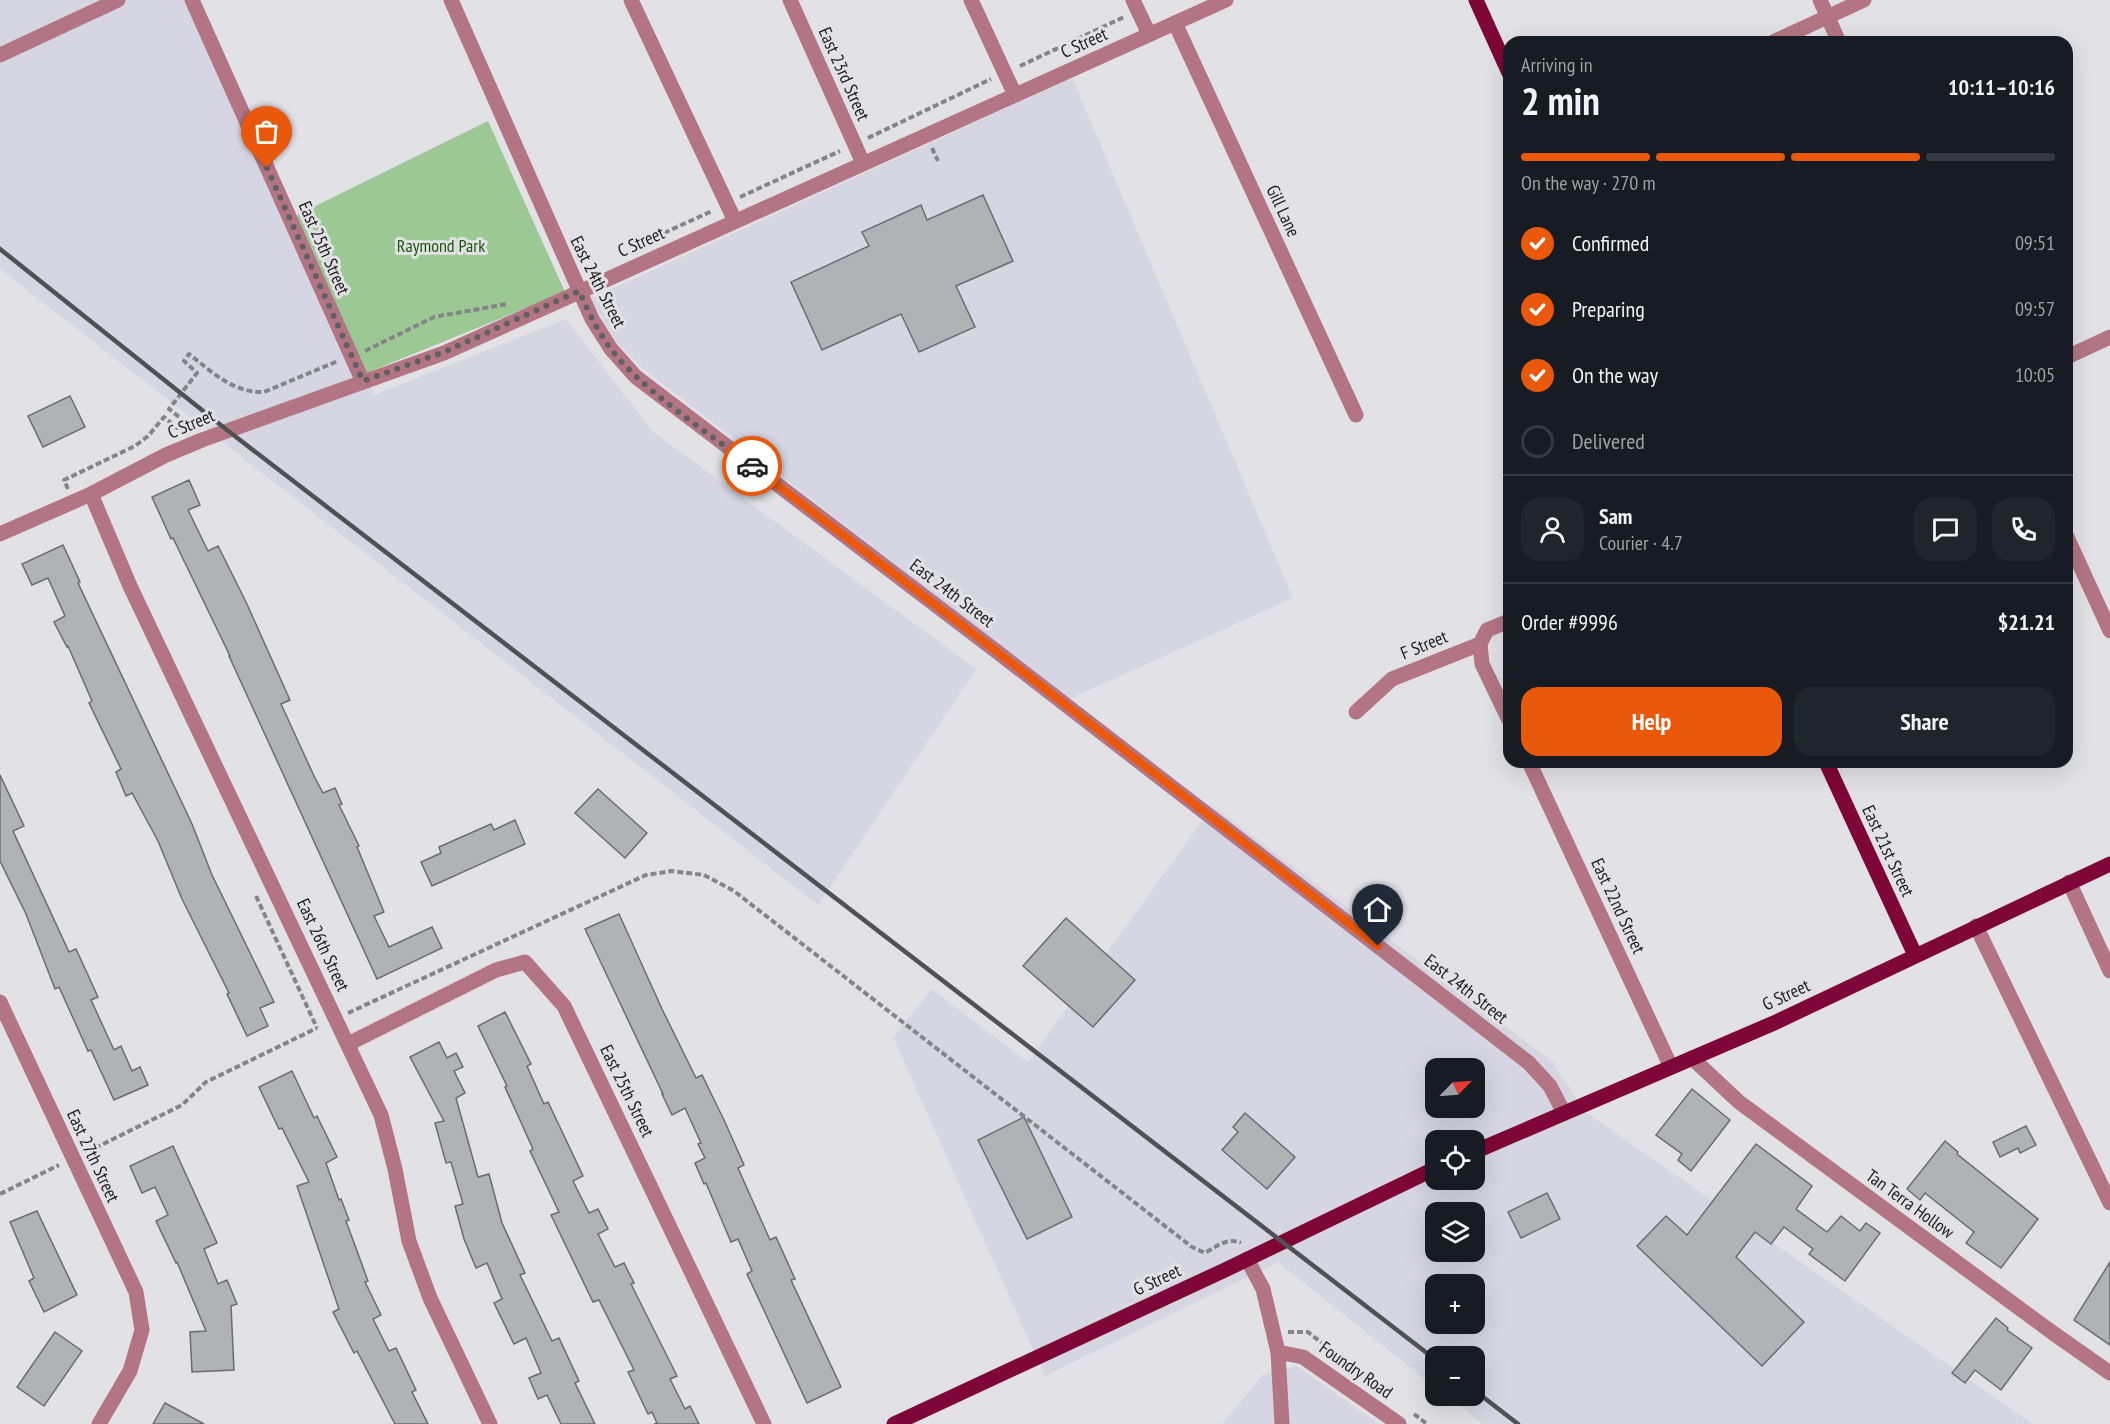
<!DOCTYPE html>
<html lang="en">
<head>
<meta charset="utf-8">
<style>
  :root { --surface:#171b24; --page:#20242c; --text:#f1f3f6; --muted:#9ea1a6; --line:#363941; --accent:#ea580c }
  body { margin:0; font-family:"PT Sans Narrow",sans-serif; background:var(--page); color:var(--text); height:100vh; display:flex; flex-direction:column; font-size:22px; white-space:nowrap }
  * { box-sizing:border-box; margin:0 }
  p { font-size:20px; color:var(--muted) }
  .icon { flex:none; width:33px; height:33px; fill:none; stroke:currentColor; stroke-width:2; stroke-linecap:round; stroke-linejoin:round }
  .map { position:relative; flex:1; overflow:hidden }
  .side { position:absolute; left:1503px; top:36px; width:570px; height:732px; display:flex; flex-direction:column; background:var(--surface); border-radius:18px; box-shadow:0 6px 24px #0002 }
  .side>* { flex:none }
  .needle { width:39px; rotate:65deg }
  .tools { position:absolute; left:1425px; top:1058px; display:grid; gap:12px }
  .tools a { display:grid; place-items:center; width:60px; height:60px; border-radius:12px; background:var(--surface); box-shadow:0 6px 24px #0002; font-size:30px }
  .pin { position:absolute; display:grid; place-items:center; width:51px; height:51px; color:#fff; margin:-62px -26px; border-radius:50% 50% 50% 0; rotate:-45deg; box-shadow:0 0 6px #0007 }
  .pin .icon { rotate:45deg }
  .courier { position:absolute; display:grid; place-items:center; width:60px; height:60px; margin:-30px; border:4px solid #ea580c; border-radius:50%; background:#fff; color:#222; box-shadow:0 2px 8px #0007 }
  .headline em { font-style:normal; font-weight:600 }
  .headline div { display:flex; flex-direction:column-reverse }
  .headline { display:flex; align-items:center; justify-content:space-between; height:102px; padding:0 18px }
  h1 { font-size:39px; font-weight:600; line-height:45px }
  .bar { display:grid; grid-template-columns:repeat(4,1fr); gap:9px 6px; align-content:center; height:72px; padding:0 18px }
  .bar i { height:8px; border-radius:4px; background:var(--line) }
  .bar .current { background:var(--accent) }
  .bar p { grid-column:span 4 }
  .line { display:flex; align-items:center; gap:15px; padding:0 18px; border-top:2px solid var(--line) }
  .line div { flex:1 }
  .round { display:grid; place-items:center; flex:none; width:63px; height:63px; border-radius:18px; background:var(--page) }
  ol { padding:0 18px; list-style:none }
  li { display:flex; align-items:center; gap:18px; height:66px }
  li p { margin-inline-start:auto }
  li .icon { padding:6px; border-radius:50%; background:var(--accent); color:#fff; stroke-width:4 }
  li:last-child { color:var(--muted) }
  li i { width:33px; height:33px; border:3px solid var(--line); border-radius:50% }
  .cta { display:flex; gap:12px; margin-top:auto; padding:12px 18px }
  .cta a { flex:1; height:69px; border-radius:18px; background:var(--accent); color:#fff; font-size:24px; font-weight:600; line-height:69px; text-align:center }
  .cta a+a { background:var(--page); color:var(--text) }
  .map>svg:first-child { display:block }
  .built { fill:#d5d6e2; fill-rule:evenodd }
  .green { fill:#9bc893 }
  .building { fill:#b1b2b6; stroke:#6c6c70; stroke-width:1.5 }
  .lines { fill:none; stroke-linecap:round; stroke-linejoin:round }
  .path { stroke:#858589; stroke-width:4; stroke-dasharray:6 3; stroke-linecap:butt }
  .minor { stroke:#b37583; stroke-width:15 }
  .major { stroke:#7e0638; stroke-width:15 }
  .rail { stroke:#515154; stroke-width:4.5 }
  .done { stroke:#606063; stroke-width:6; stroke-dasharray:0 10.8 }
  .route { stroke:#ea580c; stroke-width:8 }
  .labels { text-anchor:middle; stroke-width:6; stroke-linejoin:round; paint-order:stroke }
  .street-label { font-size:18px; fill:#1b1b1d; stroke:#e1e1e6 }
  .park-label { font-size:18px; fill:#1c5611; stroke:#e1e1e6 }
</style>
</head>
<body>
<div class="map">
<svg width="2110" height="1424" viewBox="0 0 2110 1424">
  <rect width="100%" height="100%" fill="#e1e1e6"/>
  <g class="built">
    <polygon points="0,0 199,0 374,395 566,319 653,432 976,669 818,905 0,269"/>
    <polygon points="1072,78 1293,598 1069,699 641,367 616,341 590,299"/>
    <path d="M1213,806l340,256 31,49 449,313h-551l-36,-29h28v-39h-38l-1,31 -157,-125 -233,114 -152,-339 39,-48 96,73zM1436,1068h38v39h-38zM1436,1140h38v39h-38zM1436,1212h38v39h-38zM1436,1284h38v39h-38z"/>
    <polygon points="1297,1366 1379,1424 1222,1424 1263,1375"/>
  </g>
  <polygon class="green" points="488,121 565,292 364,374 295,216"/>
  <g class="building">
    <polygon points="983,195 1013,261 956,286 975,327 919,352 901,314 822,350 791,282 869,246 862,232 921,205 927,220"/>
    <polygon points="70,396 85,427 43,447 28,416"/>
    <polygon points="189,480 200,505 188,510 208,551 218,546 246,602 290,700 281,704 314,776 323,793 335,788 342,804 339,805 359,846 357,847 384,912 374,916 389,947 432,927 442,948 377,979 229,656 230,656 173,538 171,539 152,497"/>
    <polygon points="63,545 80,582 78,583 192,824 212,875 274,1002 260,1008 268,1026 247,1036 227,994 229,993 182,899 158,841 132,793 126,796 116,772 121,769 89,703 92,701 68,646 67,647 54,622 65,616 48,578 32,585 22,564"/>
    <polygon points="0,775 24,826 13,831 69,952 76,949 98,997 91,1000 114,1050 121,1046 132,1071 140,1067 148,1085 114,1100 91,1050 88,1051 59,987 55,989 26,914 0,861"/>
    <polygon points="598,789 647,833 625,858 575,813"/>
    <polygon points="515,820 525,844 432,886 421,862 441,853 439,847 491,824 494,830"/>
    <polygon points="619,914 662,1009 696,1078 702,1075 724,1120 744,1165 738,1168 770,1240 776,1237 795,1279 791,1280 841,1387 807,1403 747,1274 752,1271 738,1239 731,1242 706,1183 704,1184 695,1163 705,1158 698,1144 701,1143 685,1108 672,1115 662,1094 663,1094 585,929"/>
    <polygon points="1066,918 1135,980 1093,1027 1023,966"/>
    <polygon points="505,1012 531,1064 527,1066 544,1104 548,1102 583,1176 573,1181 589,1213 598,1209 608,1229 598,1234 615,1267 624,1263 634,1283 631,1284 677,1376 670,1379 685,1409 690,1406 699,1424 654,1424 657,1423 652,1412 648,1414 628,1372 634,1370 599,1300 593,1302 551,1215 559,1212 530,1151 533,1149 505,1087 507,1086 478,1026"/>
    <polygon points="439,1042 447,1058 456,1053 463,1067 454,1071 465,1093 456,1098 478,1177 489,1174 502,1223 525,1273 520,1275 552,1341 559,1338 579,1381 575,1383 595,1424 561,1424 547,1395 538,1399 529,1378 541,1373 526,1338 514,1344 494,1303 502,1299 487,1263 476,1268 464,1239 455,1206 463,1204 451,1162 446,1163 435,1123 444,1121 410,1057"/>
    <polygon points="292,1071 314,1118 317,1116 337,1157 326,1163 339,1200 341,1199 349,1220 346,1221 368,1281 365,1282 381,1315 373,1319 389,1351 396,1348 416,1390 412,1392 428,1424 395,1424 357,1351 354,1353 333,1312 339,1309 297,1186 309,1182 282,1128 279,1129 259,1087"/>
    <polygon points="1692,1089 1730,1120 1691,1171 1678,1160 1682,1154 1656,1135"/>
    <polygon points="1245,1113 1295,1157 1267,1189 1222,1150 1238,1132 1233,1127"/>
    <polygon points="1024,1117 1072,1217 1027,1239 978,1140"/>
    <polygon points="2026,1126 2036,1145 2020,1153 2018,1148 2000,1157 1993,1142"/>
    <polygon points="1945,1141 1958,1152 1957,1154 2038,1219 2001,1268 1966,1243 1974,1232 1925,1193 1920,1200 1907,1189"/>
    <polygon points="1756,1144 1812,1186 1796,1209 1827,1232 1841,1216 1860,1231 1866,1223 1880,1233 1845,1281 1809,1254 1813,1249 1784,1227 1771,1244 1755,1232 1736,1257 1804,1322 1762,1366 1637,1246 1666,1216 1687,1235"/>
    <polygon points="173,1146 217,1243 204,1249 218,1284 227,1280 237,1304 231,1306 234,1370 192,1372 190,1332 206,1331 177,1262 176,1263 156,1221 168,1215 155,1187 142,1193 130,1166"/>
    <polygon points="1547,1193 1560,1219 1521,1238 1508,1212"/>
    <polygon points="37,1211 77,1295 44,1312 29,1281 34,1278 10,1222"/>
    <polygon points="2110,1262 2110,1345 2074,1320"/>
    <polygon points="1996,1318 2008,1328 2007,1330 2032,1348 2001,1390 1975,1370 1965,1383 1952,1373"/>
    <polygon points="55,1332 82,1351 44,1406 17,1387"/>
    <polygon points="165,1403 204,1424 153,1424"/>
  </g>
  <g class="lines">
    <g class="path">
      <polyline points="1020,66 1124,17"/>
      <polyline points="868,138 991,79"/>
      <polyline points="932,148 938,161"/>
      <polyline points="740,197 840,151"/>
      <polyline points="664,233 712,211"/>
      <polyline points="365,351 434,317 507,304"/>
      <path d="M68,489l-4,-9 71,-34 13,-10 16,-19 13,11 6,-8 -14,-11 28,-36 -13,-12 5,-7c23,18 44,39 75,38l74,-31"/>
      <polyline points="256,896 317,1028"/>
      <path d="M348,1013l298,-138 26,-4 32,4 30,16 458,356 13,6c12,-7 23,-16 36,-10"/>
      <polyline points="87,1152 182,1105 206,1082 317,1028"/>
      <polyline points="0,1194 59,1165"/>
      <polyline points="1288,1332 1308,1332 1365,1377"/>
      <polyline points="1414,1414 1427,1424"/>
    </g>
    <g class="minor">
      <polyline points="192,0 363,382"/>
      <polyline points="451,0 592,319 611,349 636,377 1000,654 1529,1063 1550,1086 1564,1113"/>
      <polyline points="631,0 735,221"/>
      <polyline points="790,0 863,163"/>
      <polyline points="971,0 1015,95"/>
      <polyline points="1133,0 1149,34"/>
      <polyline points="1820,0 1839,42"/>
      <polyline points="1175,23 1356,415"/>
      <polyline points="1773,42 1864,0"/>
      <polyline points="0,55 118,0"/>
      <polyline points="2067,357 2110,337"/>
      <polyline points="91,494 130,586 381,1115 395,1169 409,1241 430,1298 490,1424"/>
      <polyline points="0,534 91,494 166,455 202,440 444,353 1226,0"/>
      <polyline points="2067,537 2110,631"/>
      <polyline points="1480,644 1482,664 1509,720"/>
      <polyline points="1356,712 1392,679 1480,644 1487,630 1509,621"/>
      <polyline points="1529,762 1671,1067"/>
      <polyline points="2069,882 2110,971"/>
      <polyline points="1976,926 2110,1203"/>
      <polyline points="0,1002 136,1292 142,1330 130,1371 99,1424"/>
      <polyline points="348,1044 496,970 525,962 564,1006 764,1424"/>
      <polyline points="1692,1058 1739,1102 2053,1333 2110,1373"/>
      <polyline points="1247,1259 1263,1289 1278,1352 1303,1357 1399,1424"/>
      <polyline points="1278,1352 1282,1424"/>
    </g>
    <g class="major">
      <polyline points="1476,0 1509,73"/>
      <polyline points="1826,762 1915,955"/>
      <polyline points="1474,1152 1774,1023 2110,864"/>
      <polyline points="894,1424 1225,1270 1436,1168"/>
    </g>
    <g class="rail">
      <polyline points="0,249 227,430 1436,1360"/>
      <polyline points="1474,1390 1518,1424"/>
    </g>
  </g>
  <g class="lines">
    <path class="done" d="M267,168l96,213 81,-29 135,-61c9,20 18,39 31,57 34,44 97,84 142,118"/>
    <polyline class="route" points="752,466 1000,654 1378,946"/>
  </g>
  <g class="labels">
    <g class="street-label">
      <text transform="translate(1084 43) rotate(-24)" y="6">C Street</text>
      <text transform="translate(844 74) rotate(66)" y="6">East 23rd Street</text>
      <text transform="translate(1283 211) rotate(65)" y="6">Gill Lane</text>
      <text transform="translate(641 242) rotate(-24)" y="6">C Street</text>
      <text transform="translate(324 248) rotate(66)" y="6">East 25th Street</text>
      <text transform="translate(598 282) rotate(63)" y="6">East 24th Street</text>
      <text transform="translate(191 424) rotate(-23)" y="6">C Street</text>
      <text transform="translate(952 593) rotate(37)" y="6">East 24th Street</text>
      <text transform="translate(1424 645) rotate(-22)" y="6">F Street</text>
      <text transform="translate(1888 851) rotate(65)" y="6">East 21st Street</text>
      <text transform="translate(1618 906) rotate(65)" y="6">East 22nd Street</text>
      <text transform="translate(323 945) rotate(65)" y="6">East 26th Street</text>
      <text transform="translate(1466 989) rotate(38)" y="6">East 24th Street</text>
      <text transform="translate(1786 995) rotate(-25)" y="6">G Street</text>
      <text transform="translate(627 1091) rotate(64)" y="6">East 25th Street</text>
      <text transform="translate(93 1156) rotate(65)" y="6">East 27th Street</text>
      <text transform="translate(1910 1204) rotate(36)" y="6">Tan Terra Hollow</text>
      <text transform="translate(1157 1280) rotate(-25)" y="6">G Street</text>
      <text transform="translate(1356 1370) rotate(35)" y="6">Foundry Road</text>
    </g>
    <g class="park-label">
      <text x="441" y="252">Raymond Park</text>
    </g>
  </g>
</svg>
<div class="tools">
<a><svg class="needle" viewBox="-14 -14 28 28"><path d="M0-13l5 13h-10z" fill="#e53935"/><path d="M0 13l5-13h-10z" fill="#9ea1a6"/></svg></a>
<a><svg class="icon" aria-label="locate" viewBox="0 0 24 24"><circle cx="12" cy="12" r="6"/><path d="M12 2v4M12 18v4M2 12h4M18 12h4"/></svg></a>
<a><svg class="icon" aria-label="layers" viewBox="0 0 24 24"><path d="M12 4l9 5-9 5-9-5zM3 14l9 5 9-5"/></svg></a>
<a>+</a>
<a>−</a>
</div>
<div class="pin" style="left:267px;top:168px;background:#ea580c"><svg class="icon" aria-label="bag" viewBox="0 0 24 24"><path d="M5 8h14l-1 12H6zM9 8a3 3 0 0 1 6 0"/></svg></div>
<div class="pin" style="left:1378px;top:946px;background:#1f2937"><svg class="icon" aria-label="home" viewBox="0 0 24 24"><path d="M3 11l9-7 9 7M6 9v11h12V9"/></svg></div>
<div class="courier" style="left:752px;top:466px"><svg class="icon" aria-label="car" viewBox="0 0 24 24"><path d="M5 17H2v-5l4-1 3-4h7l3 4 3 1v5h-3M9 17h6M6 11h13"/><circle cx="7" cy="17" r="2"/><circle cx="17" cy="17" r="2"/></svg></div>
<section class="side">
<div class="headline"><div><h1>2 min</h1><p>Arriving in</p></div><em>10:11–10:16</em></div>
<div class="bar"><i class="current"></i><i class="current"></i><i class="current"></i><i></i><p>On the way · 270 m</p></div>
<ol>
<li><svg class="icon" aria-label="check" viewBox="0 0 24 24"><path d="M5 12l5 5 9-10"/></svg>Confirmed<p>09:51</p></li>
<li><svg class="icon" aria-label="check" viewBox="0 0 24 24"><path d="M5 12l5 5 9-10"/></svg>Preparing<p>09:57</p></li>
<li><svg class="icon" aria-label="check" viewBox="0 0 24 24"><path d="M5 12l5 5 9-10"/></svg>On the way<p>10:05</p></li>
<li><i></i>Delivered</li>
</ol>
<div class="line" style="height:108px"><a class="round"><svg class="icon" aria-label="person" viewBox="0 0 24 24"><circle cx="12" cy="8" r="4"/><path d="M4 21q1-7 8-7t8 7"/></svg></a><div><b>Sam</b><p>Courier · 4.7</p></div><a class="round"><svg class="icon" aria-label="chat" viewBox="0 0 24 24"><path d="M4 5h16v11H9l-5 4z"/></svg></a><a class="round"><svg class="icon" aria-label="phone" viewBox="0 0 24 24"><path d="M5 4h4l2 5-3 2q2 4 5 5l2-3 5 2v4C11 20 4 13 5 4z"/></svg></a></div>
<div class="line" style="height:78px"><div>Order #9996</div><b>$21.21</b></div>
<div class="cta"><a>Help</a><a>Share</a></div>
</section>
</div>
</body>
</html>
